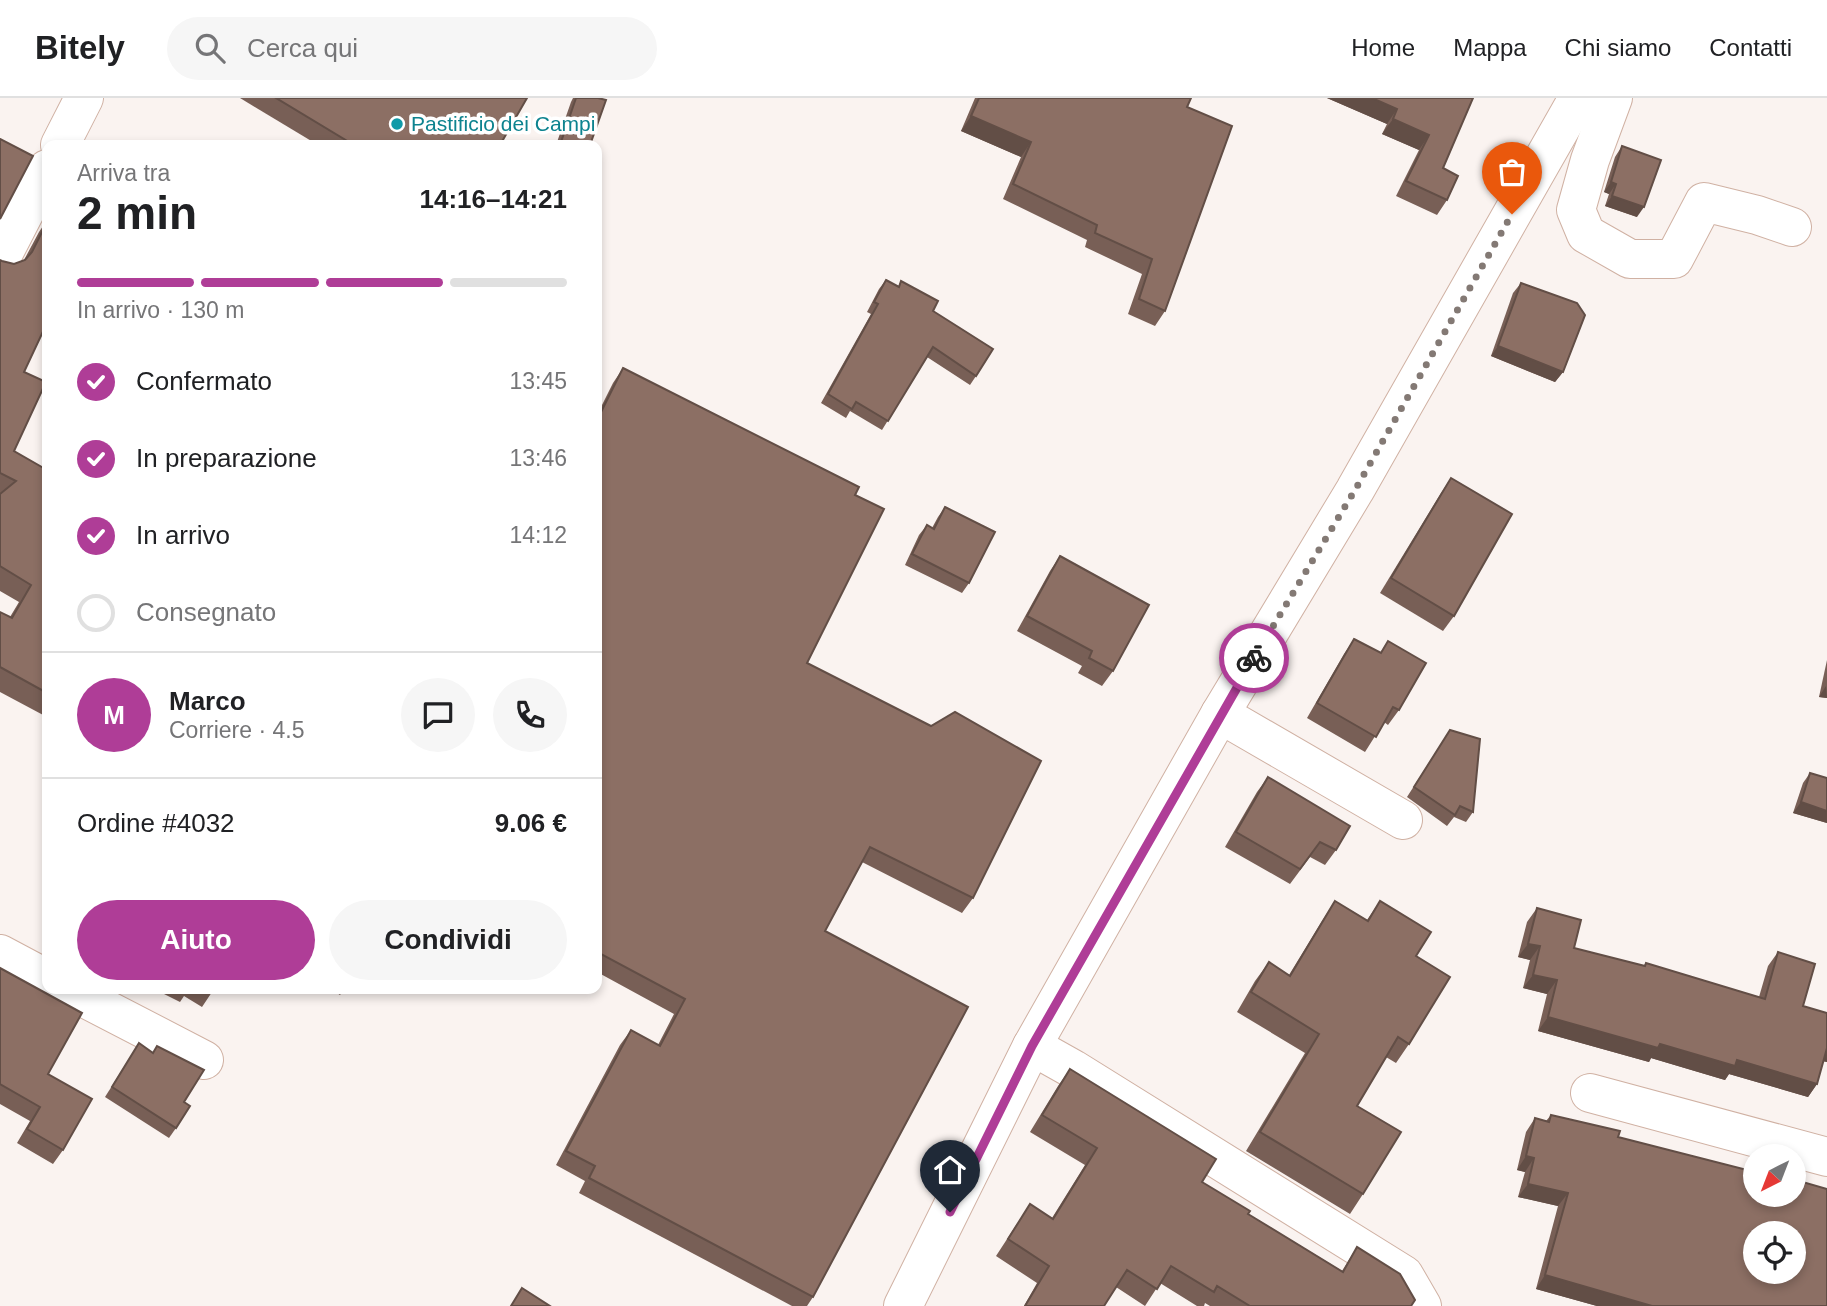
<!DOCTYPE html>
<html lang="it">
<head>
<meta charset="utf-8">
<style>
  :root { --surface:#fff; --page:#f6f6f6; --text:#202124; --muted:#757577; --line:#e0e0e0; --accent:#af3d97 }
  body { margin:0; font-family:Arial,sans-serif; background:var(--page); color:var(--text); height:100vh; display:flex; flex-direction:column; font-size:26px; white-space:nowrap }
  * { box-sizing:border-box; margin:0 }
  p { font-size:23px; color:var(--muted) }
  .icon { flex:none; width:38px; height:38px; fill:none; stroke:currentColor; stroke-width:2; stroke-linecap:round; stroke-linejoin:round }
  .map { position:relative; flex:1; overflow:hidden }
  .panel { position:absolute; left:42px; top:42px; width:560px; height:854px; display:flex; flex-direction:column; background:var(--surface); border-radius:14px; box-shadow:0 4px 10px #0003 }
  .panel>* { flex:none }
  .needle { width:46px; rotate:222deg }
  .fabs { position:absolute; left:1743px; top:1046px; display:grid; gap:14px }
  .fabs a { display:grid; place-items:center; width:63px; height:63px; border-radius:50%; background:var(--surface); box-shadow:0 4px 10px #0003; font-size:35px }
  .pin { position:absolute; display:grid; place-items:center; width:60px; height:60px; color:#fff; margin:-72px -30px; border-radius:50% 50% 50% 0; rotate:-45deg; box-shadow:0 0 7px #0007 }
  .pin .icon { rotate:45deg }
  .courier { position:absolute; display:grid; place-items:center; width:70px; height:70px; margin:-35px; border:5px solid #af3d97; border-radius:50%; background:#fff; color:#222; box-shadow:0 2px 9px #0007 }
  .summary em { font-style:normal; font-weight:700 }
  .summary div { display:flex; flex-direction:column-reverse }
  .summary { display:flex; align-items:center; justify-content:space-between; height:119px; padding:0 35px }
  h1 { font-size:46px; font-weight:700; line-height:52px }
  .bar { display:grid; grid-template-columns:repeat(4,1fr); gap:10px 7px; align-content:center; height:84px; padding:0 35px }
  .bar i { height:9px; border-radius:5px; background:var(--line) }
  .bar .on { background:var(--accent) }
  .bar p { grid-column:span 4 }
  .line { display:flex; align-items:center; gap:18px; padding:0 35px; border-top:2px solid var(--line) }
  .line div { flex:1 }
  .round { display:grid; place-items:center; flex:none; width:74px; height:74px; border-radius:37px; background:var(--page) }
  ol { padding:0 35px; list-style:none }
  li { display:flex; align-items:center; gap:21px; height:77px }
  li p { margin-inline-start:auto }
  li .icon { padding:7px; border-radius:50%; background:var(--accent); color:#fff; stroke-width:4 }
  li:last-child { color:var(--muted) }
  li i { width:38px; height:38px; border:4px solid var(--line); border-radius:50% }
  .button { display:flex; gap:14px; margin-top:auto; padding:14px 35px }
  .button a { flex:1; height:80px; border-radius:42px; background:var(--accent); color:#fff; font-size:28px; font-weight:700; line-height:80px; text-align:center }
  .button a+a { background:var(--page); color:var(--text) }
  header { display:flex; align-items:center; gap:42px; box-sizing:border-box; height:98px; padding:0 35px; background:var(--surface); border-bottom:2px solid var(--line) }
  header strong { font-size:33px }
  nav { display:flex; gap:38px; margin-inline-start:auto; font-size:24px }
  .search { width:490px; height:63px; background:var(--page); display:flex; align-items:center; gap:18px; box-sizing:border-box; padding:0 24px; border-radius:38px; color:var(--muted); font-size:26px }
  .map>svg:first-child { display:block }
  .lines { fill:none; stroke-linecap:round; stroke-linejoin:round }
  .minor-casing { stroke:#d0b1a3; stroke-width:40 }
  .minor { stroke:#fff; stroke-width:38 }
  .wall { fill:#785f56 }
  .shaded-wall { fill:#624e46 }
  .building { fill:#8c6f64; stroke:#624e46; stroke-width:2; fill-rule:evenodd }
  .done { stroke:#837974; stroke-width:7; stroke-dasharray:0 12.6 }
  .route { stroke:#af3d97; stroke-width:9 }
  .culture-dot { fill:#0f9aa8; stroke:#fff; stroke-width:2.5 }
  .labels { text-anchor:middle; stroke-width:7; stroke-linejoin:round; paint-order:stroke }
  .culture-label { font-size:21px; fill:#0d838f; stroke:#fff; text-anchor:start }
</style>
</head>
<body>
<header>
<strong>Bitely</strong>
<div class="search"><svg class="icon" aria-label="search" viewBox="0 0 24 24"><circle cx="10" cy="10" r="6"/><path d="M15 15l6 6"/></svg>Cerca qui</div>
<nav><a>Home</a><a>Mappa</a><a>Chi siamo</a><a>Contatti</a></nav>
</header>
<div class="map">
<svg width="1827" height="1208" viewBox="0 0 1827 1208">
  <rect width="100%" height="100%" fill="#faf3f0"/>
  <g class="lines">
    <defs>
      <g id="minor">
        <polyline points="1613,0 1590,62 1576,112 1586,136 1630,161 1674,161 1704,104 1757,117 1792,129"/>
        <polyline points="60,47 84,0"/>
        <polyline points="0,162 47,71"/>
        <polyline points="1220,616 1403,722"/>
        <polyline points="0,856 47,881"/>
        <polyline points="67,891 204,962"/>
        <polyline points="1032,948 1073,971 1404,1177 1422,1208"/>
        <polyline points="1590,995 1827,1059"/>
        <polyline points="903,1208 1032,948 1220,616 1355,392 1578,0"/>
      </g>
    </defs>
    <use href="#minor" class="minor-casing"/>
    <use href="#minor" class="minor"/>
  </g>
  <g class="wall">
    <polygon points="240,0 527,0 500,47 318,47"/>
    <polygon points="573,0 598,0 590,47 556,47 571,4"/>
    <polygon points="975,0 1191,0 1187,9 1165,213 1155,228 1128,216 1142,176 1085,149 1087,142 1003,101 1021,59 961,33"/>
    <polygon points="1327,0 1473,0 1443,70 1447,102 1437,117 1396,98 1419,52 1382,36 1387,26"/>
    <polygon points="1622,48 1637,119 1605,108 1609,96 1604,94 1615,59"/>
    <polygon points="47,122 47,225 24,274 14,353 47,372 47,615 45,618 0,594 0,514 10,519 19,504 0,493 0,162 2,163 14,166 24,162 39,134"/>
    <polygon points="886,182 898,189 901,183 933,213 976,278 970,287 927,259 882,332 850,313 846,320 821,305 871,216 867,214 879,191"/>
    <polygon points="1521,185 1563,274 1555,284 1491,258 1513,195"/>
    <polygon points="623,270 855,397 807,565 973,800 962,815 862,764 825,833 813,1199 807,1208 792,1208 579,1095 585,1083 556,1067 620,947 631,932 658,947 674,916 597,874 597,317 613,285"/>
    <polygon points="1451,380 1454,518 1443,533 1380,495 1441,395"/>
    <polygon points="945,409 969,485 962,495 905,467 919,437 927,427 932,430 938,419"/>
    <polygon points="1060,458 1113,573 1102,588 1078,575 1082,568 1017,533 1050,473"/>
    <polygon points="1354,541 1380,555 1388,543 1399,612 1388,627 1384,624 1365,654 1307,620 1344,556"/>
    <polygon points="1827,562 1827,600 1819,599"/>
    <polygon points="1450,632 1473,714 1466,724 1454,719 1447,728 1407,699"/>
    <polygon points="1810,675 1827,680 1827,725 1793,715 1803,685"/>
    <polygon points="1268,679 1336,752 1325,767 1310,759 1290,786 1225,749 1257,694"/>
    <polygon points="1335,803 1367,822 1380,803 1416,858 1409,946 1396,965 1386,959 1357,1008 1363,1096 1350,1116 1246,1053 1305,955 1237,914 1255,883 1269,864 1289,877 1322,823"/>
    <polygon points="1537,810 1574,850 1644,868 1646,865 1759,899 1768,868 1778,854 1803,908 1827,915 1827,964 1823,963 1817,986 1808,999 1729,976 1725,982 1651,960 1649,964 1538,933 1547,896 1523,890 1530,862 1518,859 1527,824"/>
    <polygon points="0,870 48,976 63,1052 53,1066 17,1045 30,1023 0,1006"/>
    <polygon points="154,891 214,891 202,909 184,898 180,904"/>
    <polygon points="331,891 344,891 340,897"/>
    <polygon points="139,945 184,1004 176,1030 169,1040 105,999"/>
    <polygon points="1070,971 1202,1084 1248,1116 1342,1173 1357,1149 1411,1208 1210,1208 1205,1205 1204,1208 1197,1208 1160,1185 1145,1208 1116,1189 1104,1208 1024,1208 1037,1185 996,1158 1030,1106 1052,1120 1085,1067 1030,1034 1058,988"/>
    <polygon points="1551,1017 1618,1039 1795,1084 1796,1082 1827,1208 1597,1208 1536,1191 1558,1108 1518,1099 1525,1074 1517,1072 1526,1034 1535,1020 1546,1023"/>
  </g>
  <g class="shaded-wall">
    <polygon points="1327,0 1372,0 1397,11 1387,26"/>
    <polygon points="971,18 1031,44 1021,59 961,33"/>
    <polygon points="1393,21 1429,37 1419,52 1382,36"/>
    <polygon points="1611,84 1616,86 1609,96 1604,94"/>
    <polygon points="1612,98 1644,109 1637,119 1605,108"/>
    <polygon points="1498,248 1563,274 1555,284 1491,258"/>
    <polygon points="1826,588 1827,600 1819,599"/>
    <polygon points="1801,704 1827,713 1827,725 1793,715"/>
    <polygon points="1528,846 1540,848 1530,862 1518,859"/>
    <polygon points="1533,877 1557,882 1547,896 1523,890"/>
    <polygon points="1548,919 1660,946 1737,962 1817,986 1808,999 1729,976 1725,982 1651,960 1649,964 1538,933"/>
    <polygon points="1827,949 1827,964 1818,962"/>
    <polygon points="1526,1058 1534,1060 1525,1074 1517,1072"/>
    <polygon points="1528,1086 1568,1095 1558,1108 1518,1099"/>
    <polygon points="1545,1177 1652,1208 1597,1208 1536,1191"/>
  </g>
  <g class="building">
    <polygon points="276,0 527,0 500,47 354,47"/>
    <polygon points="576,0 598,0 606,2 590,47 560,47"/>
    <polygon points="979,0 1191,0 1187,9 1232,28 1165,213 1139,201 1152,161 1095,135 1097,127 1013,86 1031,44 971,18"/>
    <polygon points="1372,0 1473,0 1443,70 1458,78 1447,102 1406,83 1429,37 1393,21 1397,11"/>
    <polygon points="0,41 33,58 0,121"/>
    <polygon points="1622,48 1661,62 1644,109 1612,98 1616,86 1611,84"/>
    <polygon points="47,124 47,225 24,274 46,284 14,353 47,372 47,595 0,569 0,514 12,520 31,487 0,468 0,396 16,383 0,375 0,162 2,163 14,166 25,162 32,154"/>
    <polygon points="886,182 899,189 901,183 938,203 933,213 993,251 976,278 933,249 888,323 856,304 852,311 828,296 878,206 874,204"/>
    <polygon points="1521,185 1577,205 1585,217 1563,274 1498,248"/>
    <polygon points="623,270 859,389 855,397 884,411 807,565 931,628 955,614 1041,663 973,800 870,749 825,833 968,909 813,1199 589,1080 595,1068 566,1053 631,932 660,948 685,901 597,854 597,322"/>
    <polygon points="1451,380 1512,416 1454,518 1391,480"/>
    <polygon points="945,409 995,434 969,485 912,456 927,427 934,431"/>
    <polygon points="1060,458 1149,507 1113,573 1089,560 1092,553 1027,518"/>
    <polygon points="1354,541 1381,555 1388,543 1426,565 1399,612 1393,609 1376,639 1317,605"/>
    <polygon points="1450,632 1480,641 1473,714 1460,708 1455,717 1414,689"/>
    <polygon points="1810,675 1827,680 1827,713 1801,704"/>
    <polygon points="1268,679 1350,728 1336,752 1320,744 1300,771 1236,734"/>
    <polygon points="1335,803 1368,823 1380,803 1431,834 1416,858 1450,879 1409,946 1398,939 1357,1008 1401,1034 1363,1096 1260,1034 1319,936 1251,894 1269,864 1290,878"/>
    <polygon points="1537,810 1581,822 1574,850 1645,868 1646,865 1765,901 1778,854 1815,866 1803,908 1827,915 1827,950 1817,986 1737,962 1735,968 1660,946 1658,950 1548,919 1557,882 1533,877 1540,848 1528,846"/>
    <polygon points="0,870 82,915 48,976 92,1001 63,1052 27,1031 40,1009 0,986"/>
    <polygon points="139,945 153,955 157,948 204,972 184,1004 190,1008 176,1030 112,989"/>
    <polygon points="1070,971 1216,1061 1202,1084 1250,1113 1248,1116 1343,1174 1357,1149 1400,1176 1415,1202 1411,1208 1250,1208 1217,1188 1214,1194 1171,1168 1157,1191 1127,1172 1104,1208 1025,1208 1049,1168 1008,1141 1030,1106 1053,1121 1097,1050 1042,1017"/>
    <path d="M1551,1017l69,16 -2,6 137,35v23h39v-13h2v-2l31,9v117h-175l-107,-31 23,-82 -40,-9 6,-26 -8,-2 9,-38 14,4zM1755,1136h39v38h-39z"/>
    <polygon points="522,1190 550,1208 511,1208"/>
  </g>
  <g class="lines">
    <polyline class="done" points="1254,560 1355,392 1512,116"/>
    <polyline class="route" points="950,1114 1032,948 1254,560"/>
  </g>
  <circle class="culture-dot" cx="397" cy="26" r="7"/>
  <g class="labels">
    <g class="culture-label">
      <text x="411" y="33">Pastificio dei Campi</text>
    </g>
  </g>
</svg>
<div class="fabs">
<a><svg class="needle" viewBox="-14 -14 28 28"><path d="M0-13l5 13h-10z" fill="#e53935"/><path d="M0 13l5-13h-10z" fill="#757577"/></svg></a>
<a><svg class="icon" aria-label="locate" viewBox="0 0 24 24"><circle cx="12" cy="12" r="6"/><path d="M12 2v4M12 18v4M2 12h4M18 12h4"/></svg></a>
</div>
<div class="pin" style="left:1512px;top:116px;background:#ea580c"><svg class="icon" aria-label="bag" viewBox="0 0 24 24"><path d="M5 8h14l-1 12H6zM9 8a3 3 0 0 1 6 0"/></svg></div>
<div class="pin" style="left:950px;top:1114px;background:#1f2937"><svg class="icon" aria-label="home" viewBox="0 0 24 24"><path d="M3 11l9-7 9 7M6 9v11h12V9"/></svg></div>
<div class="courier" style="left:1254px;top:560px"><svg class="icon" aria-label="bike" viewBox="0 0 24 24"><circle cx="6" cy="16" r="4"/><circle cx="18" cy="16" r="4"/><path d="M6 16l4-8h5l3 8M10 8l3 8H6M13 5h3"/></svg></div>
<section class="panel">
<div class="summary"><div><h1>2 min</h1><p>Arriva tra</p></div><em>14:16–14:21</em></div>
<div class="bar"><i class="on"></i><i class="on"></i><i class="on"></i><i></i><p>In arrivo · 130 m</p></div>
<ol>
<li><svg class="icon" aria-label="check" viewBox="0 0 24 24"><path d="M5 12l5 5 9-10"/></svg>Confermato<p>13:45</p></li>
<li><svg class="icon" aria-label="check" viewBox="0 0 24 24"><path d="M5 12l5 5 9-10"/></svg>In preparazione<p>13:46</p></li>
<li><svg class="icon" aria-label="check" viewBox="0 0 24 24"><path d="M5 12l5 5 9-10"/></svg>In arrivo<p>14:12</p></li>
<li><i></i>Consegnato</li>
</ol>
<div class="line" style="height:126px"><b class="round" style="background:var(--accent);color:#fff">M</b><div><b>Marco</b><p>Corriere · 4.5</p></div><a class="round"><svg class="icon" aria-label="chat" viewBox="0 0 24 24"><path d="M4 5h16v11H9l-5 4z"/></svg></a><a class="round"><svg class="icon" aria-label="phone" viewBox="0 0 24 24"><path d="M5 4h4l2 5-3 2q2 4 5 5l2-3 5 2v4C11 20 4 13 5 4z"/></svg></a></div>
<div class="line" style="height:91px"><div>Ordine #4032</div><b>9.06 €</b></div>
<div class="button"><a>Aiuto</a><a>Condividi</a></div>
</section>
</div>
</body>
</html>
